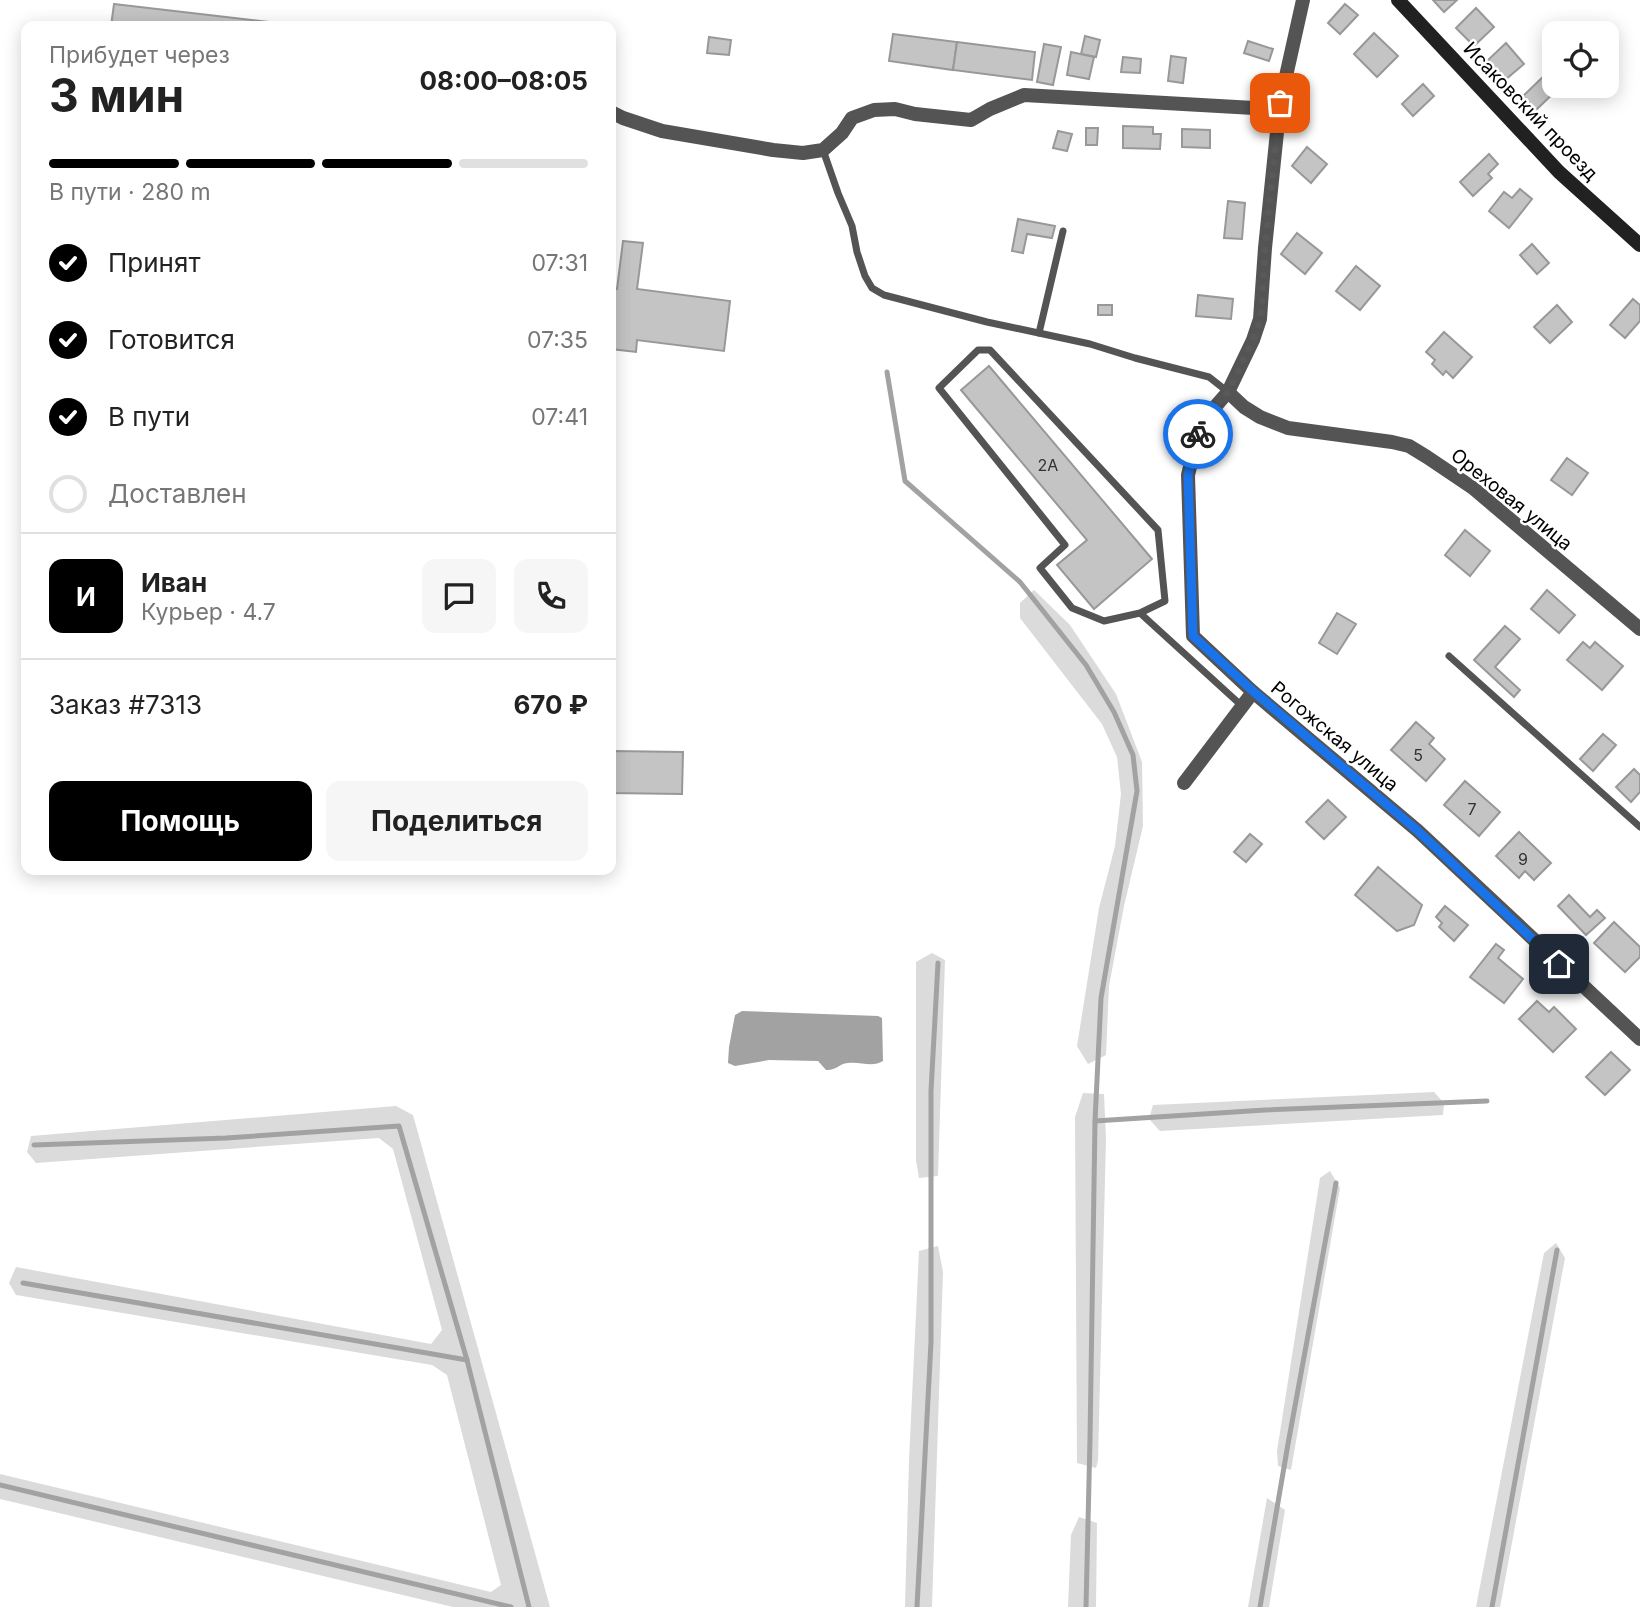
<!DOCTYPE html>
<html lang="ru">
<head>
<meta charset="utf-8">
<style>
  :root { --surface:#fff; --page:#f6f6f6; --text:#222; --muted:#767676; --line:#e0e0e0; --accent:#000 }
  body { margin:0; font-family:Inter,sans-serif; background:var(--page); color:var(--text); height:100vh; display:flex; flex-direction:column; font-size:26px; white-space:nowrap }
  * { box-sizing:border-box; margin:0 }
  p { font-size:23px; color:var(--muted) }
  .icon { flex:none; width:38px; height:38px; fill:none; stroke:currentColor; stroke-width:2; stroke-linecap:round; stroke-linejoin:round }
  .map { position:relative; flex:1; overflow:hidden }
  .details { position:absolute; left:21px; top:21px; width:595px; height:854px; display:flex; flex-direction:column; background:var(--surface); border-radius:14px; box-shadow:0 4px 18px #0003 }
  .details>* { flex:none }
  .fabs { position:absolute; left:1542px; top:21px; display:grid; gap:14px }
  .fabs a { display:grid; place-items:center; width:77px; height:77px; border-radius:14px; background:var(--surface); box-shadow:0 4px 18px #0003; font-size:35px }
  .pin { position:absolute; display:grid; place-items:center; width:60px; height:60px; color:#fff; margin:-30px; border-radius:14px; box-shadow:0 4px 10px #0006 }
  .courier { position:absolute; display:grid; place-items:center; width:70px; height:70px; margin:-35px; border:5px solid #1a73e8; border-radius:50%; background:#fff; color:#222; box-shadow:0 2px 9px #0007 }
  .head em { font-style:normal; font-weight:700 }
  .head div { display:flex; flex-direction:column-reverse }
  .head { display:flex; align-items:center; justify-content:space-between; height:119px; padding:0 28px }
  h1 { font-size:46px; font-weight:700; line-height:52px }
  .bar { display:grid; grid-template-columns:repeat(4,1fr); gap:10px 7px; align-content:center; height:84px; padding:0 28px }
  .bar i { height:9px; border-radius:5px; background:var(--line) }
  .bar .active { background:var(--accent) }
  .bar p { grid-column:span 4 }
  .line { display:flex; align-items:center; gap:18px; padding:0 28px; border-top:2px solid var(--line) }
  .line div { flex:1 }
  .round { display:grid; place-items:center; flex:none; width:74px; height:74px; border-radius:14px; background:var(--page) }
  ol { padding:0 28px; list-style:none }
  li { display:flex; align-items:center; gap:21px; height:77px }
  li p { margin-inline-start:auto }
  li .icon { padding:7px; border-radius:50%; background:var(--accent); color:#fff; stroke-width:4 }
  li:last-child { color:var(--muted) }
  li i { width:38px; height:38px; border:4px solid var(--line); border-radius:50% }
  .primary-button { display:flex; gap:14px; margin-top:auto; padding:14px 28px }
  .primary-button a { flex:1; height:80px; border-radius:14px; background:var(--accent); color:#fff; font-size:28px; font-weight:700; line-height:80px; text-align:center }
  .primary-button a+a { background:var(--page); color:var(--text) }
  .map>svg:first-child { display:block }
  .green { fill:#dbdbdb }
  .water { fill:#a2a2a2 }
  .lines { fill:none; stroke-linecap:round; stroke-linejoin:round }
  .stream { stroke:#a2a2a2; stroke-width:5 }
  .building { fill:#c4c4c4; stroke:#989898; stroke-width:2 }
  .lane { stroke:#545454; stroke-width:7 }
  .street { stroke:#545454; stroke-width:14 }
  .secondary { stroke:#212121; stroke-width:14 }
  .done { stroke:#595959; stroke-width:7; stroke-dasharray:0 12.6 }
  .route { stroke:#1a73e8; stroke-width:9 }
  .labels { text-anchor:middle; stroke-width:5; stroke-linejoin:round; paint-order:stroke }
  .number-label { font-size:16px; fill:#313131 }
  .street-label { font-size:19px; fill:#000; stroke:#fff }
</style>
</head>
<body>
<div class="map">
<svg width="1640" height="1607" viewBox="0 0 1640 1607">
  <rect width="100%" height="100%" fill="#fff"/>
  <g class="green">
    <polygon points="1034,590 1070,625 1116,694 1142,762 1143,826 1124,906 1109,986 1106,1055 1088,1064 1077,1046 1099,908 1115,846 1121,794 1117,757 1102,724 1020,618 1020,603"/>
    <polygon points="932,953 945,960 938,1176 919,1178 916,1160 916,962"/>
    <polygon points="1434,1092 1444,1103 1443,1115 1160,1131 1149,1119 1153,1105"/>
    <polygon points="1083,1093 1104,1094 1106,1139 1098,1461 1096,1468 1077,1463 1075,1117"/>
    <polygon points="396,1106 413,1115 550,1607 453,1607 0,1499 0,1474 491,1592 501,1585 447,1375 432,1365 16,1295 9,1283 16,1267 431,1344 442,1330 393,1149 379,1138 36,1163 27,1152 31,1136"/>
    <polygon points="1330,1171 1340,1188 1291,1470 1278,1466 1277,1451 1320,1178"/>
    <polygon points="1556,1243 1565,1258 1500,1607 1476,1607 1544,1253"/>
    <polygon points="938,1246 943,1272 932,1607 905,1607 909,1460 919,1251"/>
    <polygon points="1267,1498 1285,1510 1269,1607 1248,1607"/>
    <polygon points="1079,1517 1097,1523 1096,1607 1068,1607 1071,1535"/>
  </g>
  <path class="water" d="M742,1011l136,5 4,2 1,43c-11,7 -23,0 -35,2 -10,1 -10,7 -22,7l-8,-9 -49,-1 -34,6 -7,-3 1,-16 6,-32z"/>
  <g class="lines">
    <g class="stream">
      <polyline points="887,372 905,481 1020,582 1086,665 1114,712 1133,755 1137,791 1101,998 1095,1121 1090,1439 1086,1607"/>
      <polyline points="1095,1121 1265,1110 1487,1101"/>
      <polyline points="34,1145 226,1138 399,1126 467,1360 529,1607"/>
      <polyline points="23,1283 467,1360"/>
      <polyline points="0,1485 511,1607"/>
      <polyline points="917,1607 931,1342 931,1091 938,963"/>
      <polyline points="1260,1607 1288,1444 1336,1183"/>
      <polyline points="1492,1607 1557,1250"/>
    </g>
  </g>
  <g class="building">
    <polygon points="1433,0 1457,0 1444,12"/>
    <polygon points="114,4 304,26 111,26"/>
    <polygon points="1345,4 1358,15 1340,34 1328,23"/>
    <polygon points="1476,8 1494,27 1474,46 1456,28"/>
    <polygon points="1374,33 1398,56 1377,77 1354,54"/>
    <polygon points="893,34 957,42 953,70 889,61"/>
    <polygon points="1085,36 1100,40 1096,57 1081,54"/>
    <polygon points="709,37 731,40 729,55 707,53"/>
    <polygon points="1248,41 1273,49 1269,61 1244,53"/>
    <polygon points="957,42 1035,52 1032,80 953,70"/>
    <polygon points="1506,43 1524,64 1505,80 1488,60"/>
    <polygon points="1044,44 1061,47 1053,85 1037,82"/>
    <polygon points="1071,52 1094,57 1089,79 1067,75"/>
    <polygon points="1171,56 1186,58 1183,83 1168,81"/>
    <polygon points="1123,57 1141,59 1140,73 1121,72"/>
    <polygon points="1547,73 1554,81 1554,86 1560,87 1536,110 1523,96"/>
    <polygon points="1423,84 1434,96 1413,116 1402,104"/>
    <polygon points="1123,126 1153,127 1153,134 1161,134 1160,149 1123,148"/>
    <polygon points="1086,128 1098,128 1097,145 1086,145"/>
    <polygon points="1182,129 1210,130 1210,148 1182,147"/>
    <polygon points="1058,131 1072,134 1067,151 1053,148"/>
    <polygon points="1307,147 1327,164 1311,183 1292,166"/>
    <polygon points="1489,154 1498,164 1488,174 1492,178 1473,196 1460,182"/>
    <polygon points="1520,189 1532,199 1509,228 1489,211 1504,192 1512,198"/>
    <polygon points="1228,201 1245,203 1242,239 1224,238"/>
    <polygon points="1018,219 1055,226 1052,238 1027,234 1023,253 1012,251"/>
    <polygon points="1297,233 1322,253 1305,274 1281,254"/>
    <polygon points="623,241 643,243 637,289 730,301 724,351 637,340 636,352 611,349 611,288 617,289"/>
    <polygon points="1532,244 1549,263 1537,274 1520,255"/>
    <polygon points="1356,266 1380,286 1360,310 1336,291"/>
    <polygon points="1198,295 1233,299 1231,319 1196,316"/>
    <polygon points="1633,299 1640,305 1640,321 1625,338 1610,325"/>
    <rect x="1098" y="305" width="14" height="10"/>
    <polygon points="1557,305 1572,322 1550,343 1534,327"/>
    <polygon points="1444,332 1472,357 1453,378 1446,371 1443,375 1432,364 1435,360 1426,352"/>
    <polygon points="989,366 1152,559 1094,609 1057,565 1087,540 961,390"/>
    <polygon points="1567,458 1588,473 1572,495 1551,480"/>
    <polygon points="1465,530 1490,551 1470,576 1445,555"/>
    <polygon points="1547,590 1575,615 1559,633 1531,609"/>
    <polygon points="1337,613 1356,624 1337,654 1319,643"/>
    <polygon points="1505,626 1520,639 1495,667 1520,690 1514,697 1474,660"/>
    <polygon points="1583,642 1590,648 1595,642 1623,666 1602,690 1567,660"/>
    <polygon points="1416,722 1434,738 1429,744 1445,759 1426,781 1391,750"/>
    <polygon points="1603,734 1616,745 1593,771 1580,759"/>
    <polygon points="611,751 683,752 682,794 611,793"/>
    <polygon points="1634,769 1640,775 1640,792 1631,802 1616,787"/>
    <polygon points="1465,781 1500,812 1479,836 1444,805"/>
    <polygon points="1328,800 1346,817 1324,839 1306,822"/>
    <polygon points="1519,832 1551,863 1534,880 1525,871 1519,878 1496,856"/>
    <polygon points="1250,834 1262,844 1246,862 1234,852"/>
    <polygon points="1378,867 1422,905 1414,925 1397,931 1355,895"/>
    <polygon points="1569,895 1590,917 1597,910 1605,918 1586,935 1558,906"/>
    <polygon points="1445,906 1468,925 1454,941 1439,927 1442,923 1436,917"/>
    <polygon points="1614,922 1640,947 1640,957 1625,972 1594,943"/>
    <polygon points="1496,944 1504,950 1498,958 1523,979 1504,1003 1470,977"/>
    <polygon points="1537,1001 1549,1012 1554,1007 1576,1029 1553,1052 1519,1019"/>
    <polygon points="1611,1052 1630,1070 1605,1095 1586,1077"/>
  </g>
  <g class="lines">
    <g class="lane">
      <polyline points="823,150 838,193 852,226 857,252 865,276 872,288 884,295 987,322 1090,344 1135,358 1209,377 1228,392"/>
      <polyline points="1039,333 1063,231"/>
      <polyline points="1140,613 1165,601 1158,530 990,350 978,350 939,388 1065,545 1040,568 1072,608 1104,621 1140,613 1242,706"/>
      <polyline points="1449,656 1640,827"/>
    </g>
    <g class="street">
      <polyline points="1303,0 1280,103 1265,248 1260,319 1253,340 1228,392 1201,423 1188,475 1193,636 1253,692 1418,831 1640,1039"/>
      <polyline points="611,112 623,118 662,131 773,150 803,153 823,150 842,133 852,118 874,110 895,109 915,114 971,120 990,109 1024,95 1254,108 1280,103"/>
      <polyline points="1228,392 1244,407 1260,417 1288,428 1392,442 1409,446 1427,457 1473,488 1640,629"/>
      <polyline points="1184,783 1253,692"/>
    </g>
    <polyline class="secondary" points="1398,0 1559,172 1640,245"/>
  </g>
  <g class="lines">
    <polyline class="done" points="1198,434 1201,423 1228,392 1253,340 1261,319 1265,248 1280,103"/>
    <polyline class="route" points="1198,434 1188,475 1193,636 1254,692 1418,831 1559,964"/>
  </g>
  <g class="labels">
    <g class="number-label">
      <text x="1048" y="471">2А</text>
      <text x="1418" y="761">5</text>
      <text x="1472" y="815">7</text>
      <text x="1523" y="865">9</text>
    </g>
    <g class="street-label">
      <text transform="translate(1531 111) rotate(46)" y="7">Исаковский проезд</text>
      <text transform="translate(1512 499) rotate(39)" y="7">Ореховая улица</text>
      <text transform="translate(1335 736) rotate(40)" y="7">Рогожская улица</text>
    </g>
  </g>
</svg>
<div class="fabs">
<a><svg class="icon" aria-label="locate" viewBox="0 0 24 24"><circle cx="12" cy="12" r="6"/><path d="M12 2v4M12 18v4M2 12h4M18 12h4"/></svg></a>
</div>
<div class="pin" style="left:1280px;top:103px;background:#ea580c"><svg class="icon" aria-label="bag" viewBox="0 0 24 24"><path d="M5 8h14l-1 12H6zM9 8a3 3 0 0 1 6 0"/></svg></div>
<div class="pin" style="left:1559px;top:964px;background:#1f2937"><svg class="icon" aria-label="home" viewBox="0 0 24 24"><path d="M3 11l9-7 9 7M6 9v11h12V9"/></svg></div>
<div class="courier" style="left:1198px;top:434px"><svg class="icon" aria-label="bike" viewBox="0 0 24 24"><circle cx="6" cy="16" r="4"/><circle cx="18" cy="16" r="4"/><path d="M6 16l4-8h5l3 8M10 8l3 8H6M13 5h3"/></svg></div>
<section class="details">
<div class="head"><div><h1>3 мин</h1><p>Прибудет через</p></div><em>08:00–08:05</em></div>
<div class="bar"><i class="active"></i><i class="active"></i><i class="active"></i><i></i><p>В пути · 280 m</p></div>
<ol>
<li><svg class="icon" aria-label="check" viewBox="0 0 24 24"><path d="M5 12l5 5 9-10"/></svg>Принят<p>07:31</p></li>
<li><svg class="icon" aria-label="check" viewBox="0 0 24 24"><path d="M5 12l5 5 9-10"/></svg>Готовится<p>07:35</p></li>
<li><svg class="icon" aria-label="check" viewBox="0 0 24 24"><path d="M5 12l5 5 9-10"/></svg>В пути<p>07:41</p></li>
<li><i></i>Доставлен</li>
</ol>
<div class="line" style="height:126px"><b class="round" style="background:var(--accent);color:#fff">И</b><div><b>Иван</b><p>Курьер · 4.7</p></div><a class="round"><svg class="icon" aria-label="chat" viewBox="0 0 24 24"><path d="M4 5h16v11H9l-5 4z"/></svg></a><a class="round"><svg class="icon" aria-label="phone" viewBox="0 0 24 24"><path d="M5 4h4l2 5-3 2q2 4 5 5l2-3 5 2v4C11 20 4 13 5 4z"/></svg></a></div>
<div class="line" style="height:91px"><div>Заказ #7313</div><b>670 ₽</b></div>
<div class="primary-button"><a>Помощь</a><a>Поделиться</a></div>
</section>
</div>
</body>
</html>
